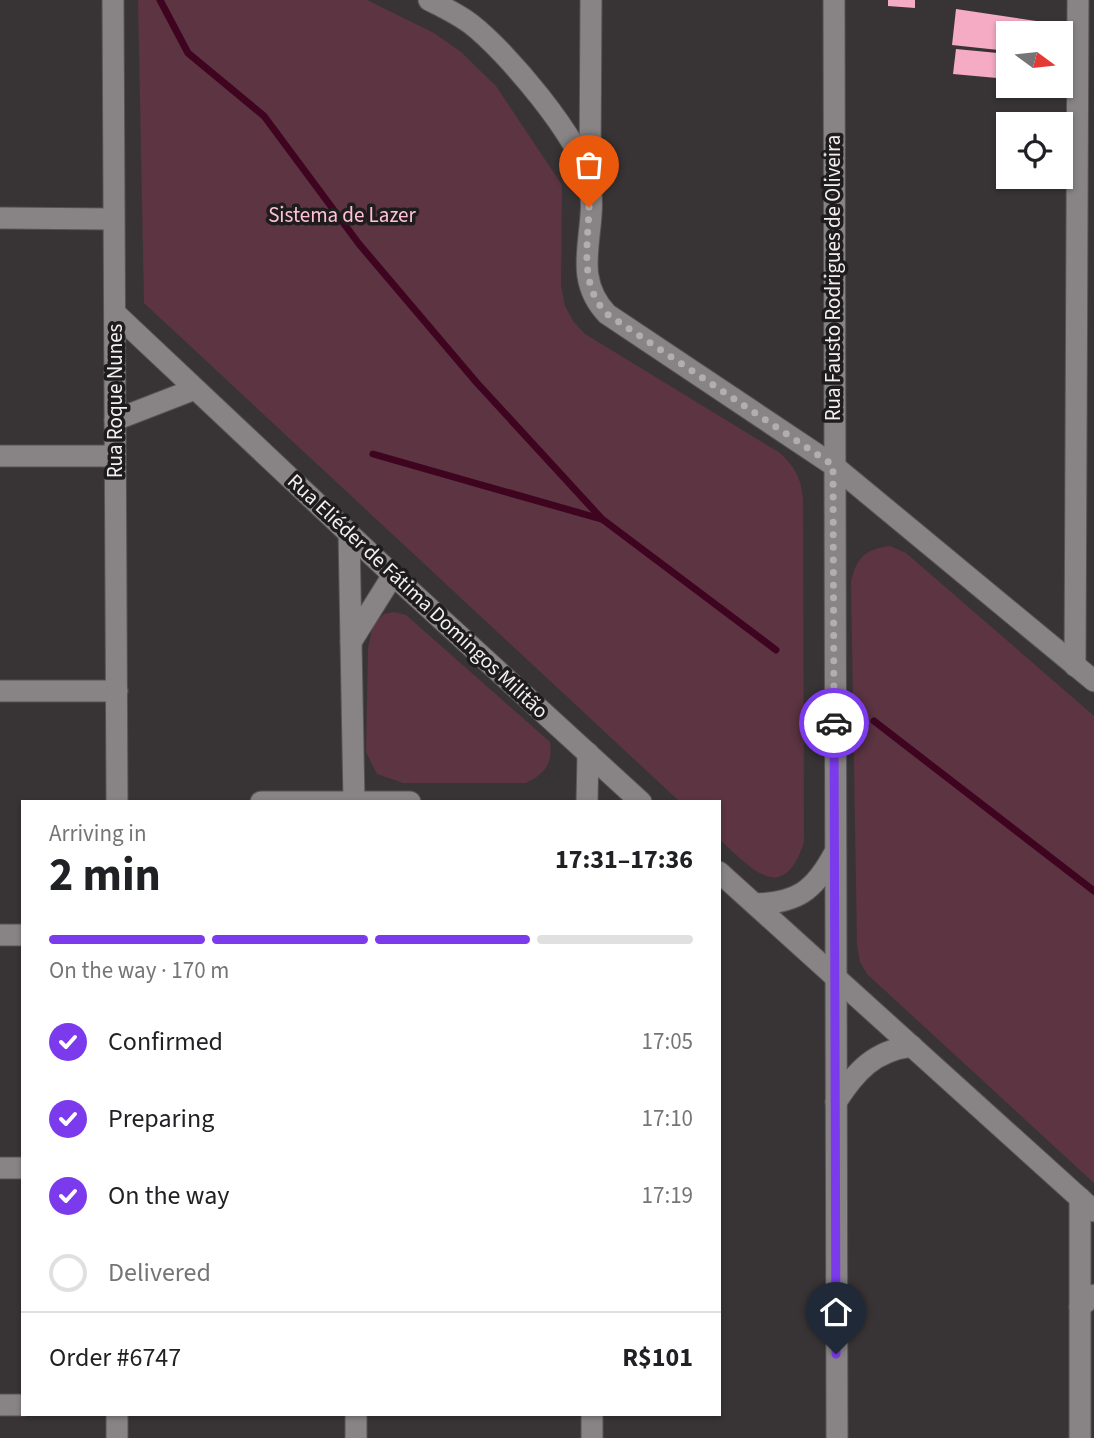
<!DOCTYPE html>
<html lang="en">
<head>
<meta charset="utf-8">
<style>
  :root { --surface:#fff; --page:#f2f2f2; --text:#202124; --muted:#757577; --line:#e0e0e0; --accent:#7c3aed }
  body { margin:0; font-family:"Source Sans 3",sans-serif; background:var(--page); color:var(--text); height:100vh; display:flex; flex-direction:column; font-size:26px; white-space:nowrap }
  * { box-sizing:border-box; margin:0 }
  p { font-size:23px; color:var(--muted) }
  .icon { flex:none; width:38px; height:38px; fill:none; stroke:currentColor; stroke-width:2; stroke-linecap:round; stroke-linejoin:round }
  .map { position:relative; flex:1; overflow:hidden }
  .drawer { position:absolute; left:21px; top:800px; width:700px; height:616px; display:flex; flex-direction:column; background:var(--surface); border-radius:0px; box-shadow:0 2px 5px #0004 }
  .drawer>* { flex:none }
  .needle { width:46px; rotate:105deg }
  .controls { position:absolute; left:996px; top:21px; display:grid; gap:14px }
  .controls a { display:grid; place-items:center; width:77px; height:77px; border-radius:0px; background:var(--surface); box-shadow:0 2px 5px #0004; font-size:35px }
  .pin { position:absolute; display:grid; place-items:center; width:60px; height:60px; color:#fff; margin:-72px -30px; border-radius:50% 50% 50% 0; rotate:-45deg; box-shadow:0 0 7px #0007 }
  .pin .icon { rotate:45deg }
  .courier { position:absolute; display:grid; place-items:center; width:70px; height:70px; margin:-35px; border:5px solid #7c3aed; border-radius:50%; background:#fff; color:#222; box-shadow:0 2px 9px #0007 }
  .overview em { font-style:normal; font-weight:700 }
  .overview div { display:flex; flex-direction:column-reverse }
  .overview { display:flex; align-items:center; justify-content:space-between; height:119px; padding:0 28px }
  h1 { font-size:46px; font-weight:700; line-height:52px }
  .bar { display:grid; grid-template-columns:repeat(4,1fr); gap:10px 7px; align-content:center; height:84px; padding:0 28px }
  .bar i { height:9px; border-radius:5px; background:var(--line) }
  .bar .on { background:var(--accent) }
  .bar p { grid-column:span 4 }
  .line { display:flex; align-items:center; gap:18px; padding:0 28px; border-top:2px solid var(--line) }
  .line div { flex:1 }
  ol { padding:0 28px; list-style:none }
  li { display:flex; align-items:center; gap:21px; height:77px }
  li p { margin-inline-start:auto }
  li .icon { padding:7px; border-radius:50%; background:var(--accent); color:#fff; stroke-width:4 }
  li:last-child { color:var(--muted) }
  li i { width:38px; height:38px; border:4px solid var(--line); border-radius:50% }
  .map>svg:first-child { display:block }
  .green { fill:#5c3442 }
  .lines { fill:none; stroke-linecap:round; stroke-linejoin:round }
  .stream { stroke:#3f0520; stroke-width:7 }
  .building { fill:#f4abc3 }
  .minor-casing { stroke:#565354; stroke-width:23 }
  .minor { stroke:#888485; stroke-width:21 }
  .done { stroke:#b1aeaf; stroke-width:7; stroke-dasharray:0 12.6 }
  .route { stroke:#7c3aed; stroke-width:9 }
  .labels { text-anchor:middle; stroke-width:7; stroke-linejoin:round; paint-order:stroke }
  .park-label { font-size:21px; fill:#fec2d4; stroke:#1e1c1d }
  .street-label { font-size:21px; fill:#f2f0f0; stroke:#1e1c1d }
</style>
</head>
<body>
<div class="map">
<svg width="1094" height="1438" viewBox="0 0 1094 1438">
  <rect width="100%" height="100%" fill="#383435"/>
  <g class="green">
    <path d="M138,0h229l67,33 27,19 35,34 66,99 -1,100 4,21 8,15 12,13 195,119c15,14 21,25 23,46l1,343c-21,65 -53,26 -85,-3v-37l-40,-1 -535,-498z"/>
    <path d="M890,546l16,7 188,163v467l-227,-209 -7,-12 -3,-18 -6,-362c5,-25 15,-33 39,-36z"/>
    <path d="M394,612l12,3 144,127c3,21 -5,32 -24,41h-123l-26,-9 -11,-22 2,-104 5,-23 11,-11z"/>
  </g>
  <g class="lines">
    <g class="stream">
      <polyline points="160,0 188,53 264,116 359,244 477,383 602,519 776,650"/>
      <polyline points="373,454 601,519"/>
      <polyline points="874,721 1094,891"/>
    </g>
  </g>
  <g class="building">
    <polygon points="888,0 915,0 915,8 888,6"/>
    <polygon points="956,9 1043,22 1042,33 1008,33 1008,51 952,45"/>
    <polygon points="956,49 1008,54 1008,79 953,74"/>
  </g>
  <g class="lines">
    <defs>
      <g id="minor">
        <polyline points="113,0 117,802"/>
        <path d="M429,0c14,7 29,14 42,24 35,27 109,114 118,157 11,48 -21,92 18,133l226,151 261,216"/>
        <polyline points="834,0 837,1438"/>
        <polyline points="590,171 591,0"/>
        <polyline points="0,218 112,219"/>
        <polyline points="116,314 393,575 641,802"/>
        <polyline points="115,420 195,389"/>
        <polyline points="0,456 115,456"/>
        <polyline points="349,532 351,642 393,575"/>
        <polyline points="351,642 354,802"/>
        <polyline points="1075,666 1078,0"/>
        <polyline points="0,691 117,691"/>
        <polyline points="261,802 410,802"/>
        <polyline points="587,802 588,753"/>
        <polyline points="719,872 1094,1211"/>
        <path d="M755,904c42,-1 59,-13 79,-50"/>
        <polyline points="0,935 23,935"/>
        <path d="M836,1102c20,-31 38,-51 76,-56"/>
        <polyline points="0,1168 23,1168"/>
        <polyline points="1080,1198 1080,1307 1094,1295"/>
        <polyline points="0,1405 23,1405"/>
        <polyline points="117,1414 117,1438"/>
        <polyline points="356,1414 356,1438"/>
        <polyline points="592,1414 592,1438"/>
        <polyline points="1080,1438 1080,1307"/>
      </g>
    </defs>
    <use href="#minor" class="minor-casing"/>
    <use href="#minor" class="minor"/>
  </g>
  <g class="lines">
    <path class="done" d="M589,207c-1,39 -10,78 18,107l226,151 1,258"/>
    <polyline class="route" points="834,723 836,1354"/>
  </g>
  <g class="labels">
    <g class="park-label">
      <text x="342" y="222">Sistema de Lazer</text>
    </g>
    <g class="street-label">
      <text transform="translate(833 278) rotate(-90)" y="7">Rua Fausto Rodrigues de Oliveira</text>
      <text transform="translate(115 401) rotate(-90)" y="7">Rua Roque Nunes</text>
      <text transform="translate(418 596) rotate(43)" y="7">Rua Eliéder de Fátima Domingos Militão</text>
    </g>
  </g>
</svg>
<div class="controls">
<a><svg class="needle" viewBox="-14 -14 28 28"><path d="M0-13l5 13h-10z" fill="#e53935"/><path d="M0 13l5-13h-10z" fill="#757577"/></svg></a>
<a><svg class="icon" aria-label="locate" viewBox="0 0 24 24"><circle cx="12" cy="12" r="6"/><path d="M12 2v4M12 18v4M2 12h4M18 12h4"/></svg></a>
</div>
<div class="pin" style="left:589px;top:207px;background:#ea580c"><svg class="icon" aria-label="bag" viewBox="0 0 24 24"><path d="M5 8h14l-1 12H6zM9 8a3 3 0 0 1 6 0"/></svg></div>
<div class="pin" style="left:836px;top:1354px;background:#1f2937"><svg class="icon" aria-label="home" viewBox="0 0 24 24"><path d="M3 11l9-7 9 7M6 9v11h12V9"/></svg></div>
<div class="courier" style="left:834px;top:723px"><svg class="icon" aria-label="car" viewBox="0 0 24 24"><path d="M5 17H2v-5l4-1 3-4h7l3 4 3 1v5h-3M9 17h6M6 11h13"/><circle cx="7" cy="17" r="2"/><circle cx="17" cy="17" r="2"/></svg></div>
<section class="drawer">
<div class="overview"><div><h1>2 min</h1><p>Arriving in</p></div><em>17:31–17:36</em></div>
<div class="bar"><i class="on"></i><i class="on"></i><i class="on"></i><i></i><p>On the way · 170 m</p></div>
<ol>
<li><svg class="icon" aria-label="check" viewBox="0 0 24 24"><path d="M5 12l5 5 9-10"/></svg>Confirmed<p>17:05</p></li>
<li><svg class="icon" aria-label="check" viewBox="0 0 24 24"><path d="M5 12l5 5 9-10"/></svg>Preparing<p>17:10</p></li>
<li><svg class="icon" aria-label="check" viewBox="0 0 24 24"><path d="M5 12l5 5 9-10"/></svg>On the way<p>17:19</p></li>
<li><i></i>Delivered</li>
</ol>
<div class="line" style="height:91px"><div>Order #6747</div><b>R$101</b></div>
</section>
</div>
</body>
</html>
